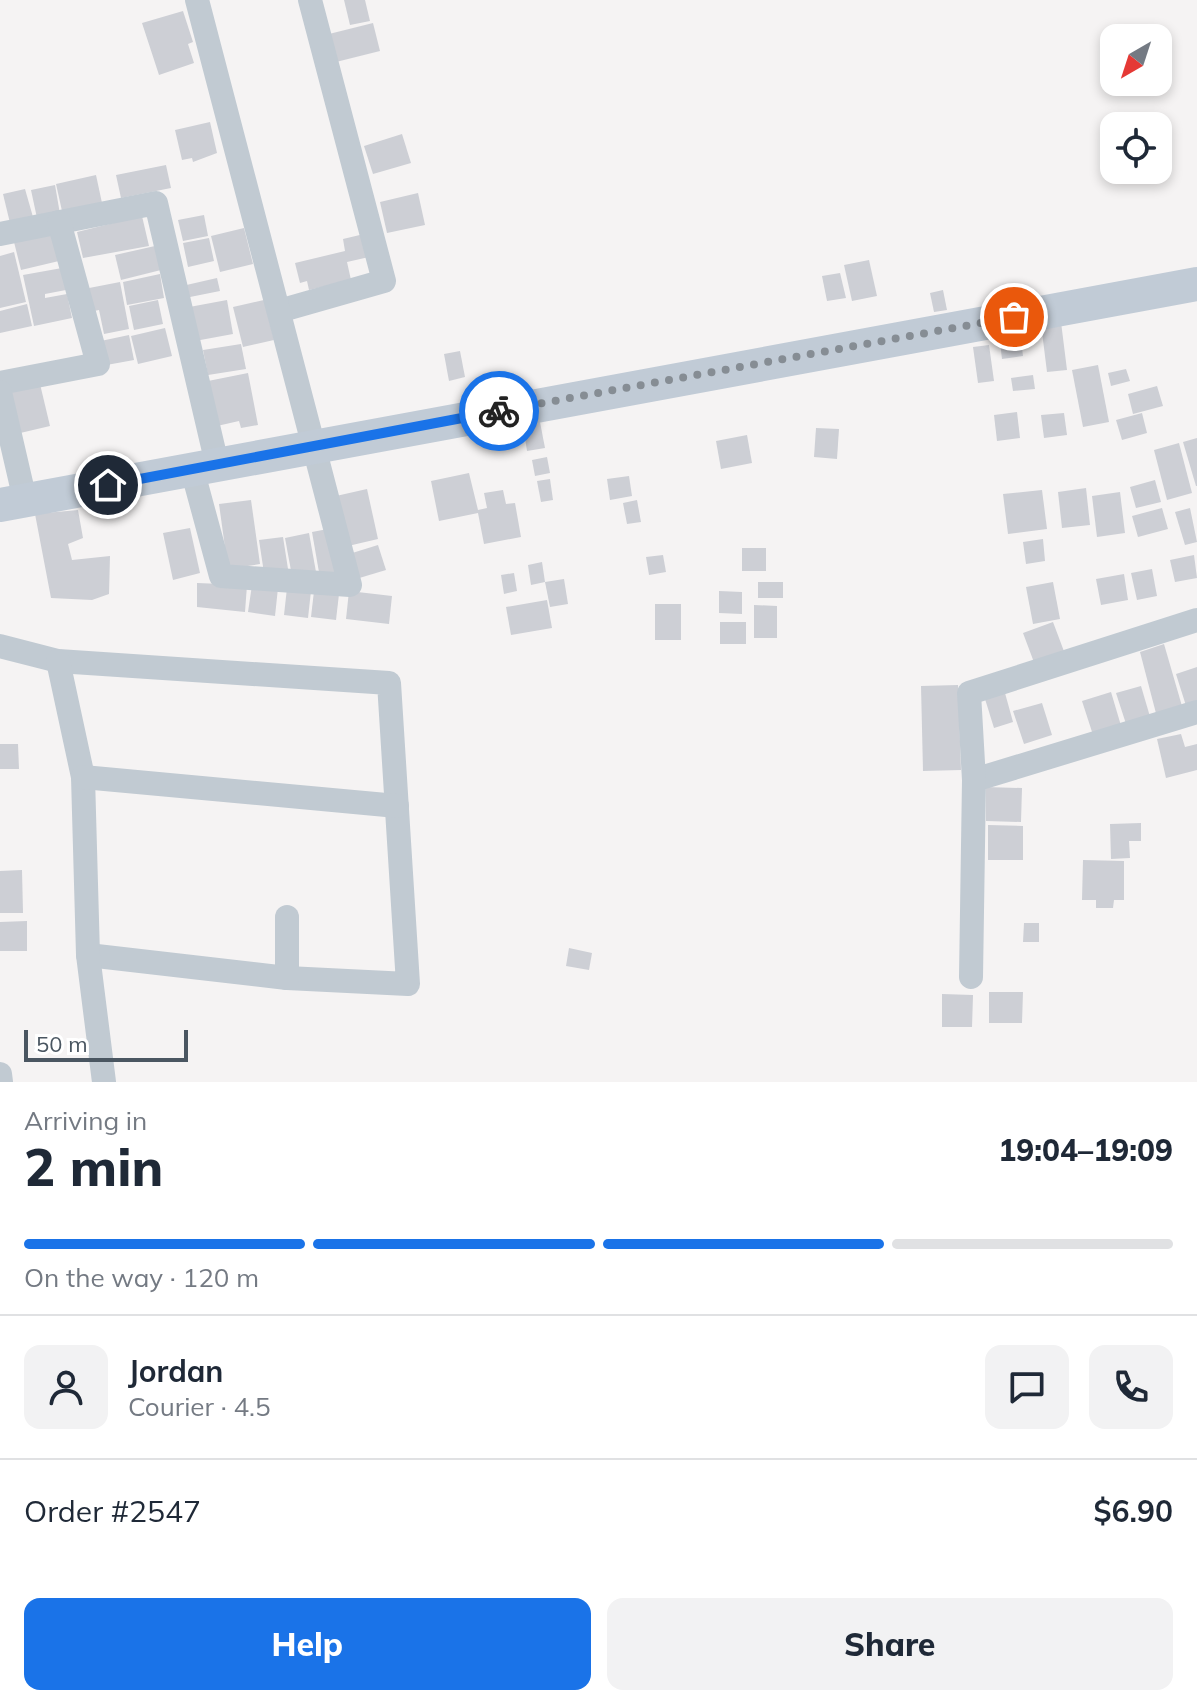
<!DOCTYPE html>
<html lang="en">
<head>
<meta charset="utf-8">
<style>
  :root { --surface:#fff; --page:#f2f2f3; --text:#1f2937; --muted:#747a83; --line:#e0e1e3; --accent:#1a73e8 }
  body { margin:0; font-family:Mulish,sans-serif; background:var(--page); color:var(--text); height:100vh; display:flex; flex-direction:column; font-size:30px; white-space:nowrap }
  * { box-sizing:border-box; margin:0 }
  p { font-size:26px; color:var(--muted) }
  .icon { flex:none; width:44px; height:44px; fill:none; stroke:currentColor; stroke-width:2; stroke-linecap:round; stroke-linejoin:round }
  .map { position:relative; height:1082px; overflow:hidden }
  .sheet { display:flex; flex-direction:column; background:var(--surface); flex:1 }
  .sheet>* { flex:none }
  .needle { width:52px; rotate:219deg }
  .controls { position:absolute; left:1100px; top:24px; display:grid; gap:16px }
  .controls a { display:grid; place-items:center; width:72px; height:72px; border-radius:16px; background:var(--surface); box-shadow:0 4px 12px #0003; font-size:40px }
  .scale { position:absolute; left:24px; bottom:20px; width:164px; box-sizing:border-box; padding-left:8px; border:4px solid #4a5661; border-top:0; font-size:22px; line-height:28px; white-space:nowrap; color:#4a5661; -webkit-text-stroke:6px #fff; paint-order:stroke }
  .pin { position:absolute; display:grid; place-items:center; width:68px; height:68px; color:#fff; margin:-34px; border:4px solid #fff; border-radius:50%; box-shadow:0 2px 8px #0007 }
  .courier { position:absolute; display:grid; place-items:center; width:80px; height:80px; margin:-40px; border:6px solid #1a73e8; border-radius:50%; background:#fff; color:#222; box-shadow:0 2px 10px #0007 }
  .head em { font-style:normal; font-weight:800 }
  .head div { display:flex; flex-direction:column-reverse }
  .head { display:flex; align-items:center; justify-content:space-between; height:136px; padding:0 24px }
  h1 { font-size:52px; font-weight:800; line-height:60px }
  .bar { display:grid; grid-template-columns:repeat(4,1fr); gap:12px 8px; align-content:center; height:96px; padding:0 24px }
  .bar i { height:10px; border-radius:6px; background:var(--line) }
  .bar .current { background:var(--accent) }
  .bar p { grid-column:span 4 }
  .line { display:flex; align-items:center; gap:20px; padding:0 24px; border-top:2px solid var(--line) }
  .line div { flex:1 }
  .round { display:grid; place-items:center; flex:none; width:84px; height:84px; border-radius:16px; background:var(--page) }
  .primary-button { display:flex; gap:16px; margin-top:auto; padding:16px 24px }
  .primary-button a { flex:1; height:92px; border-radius:16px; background:var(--accent); color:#fff; font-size:32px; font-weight:800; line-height:92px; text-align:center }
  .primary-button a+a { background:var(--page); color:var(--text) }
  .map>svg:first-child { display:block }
  .building { fill:#cdcfd5 }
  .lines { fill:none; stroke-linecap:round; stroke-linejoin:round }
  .street { stroke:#c1cad2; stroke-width:24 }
  .secondary { stroke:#c1cbd6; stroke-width:34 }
  .done { stroke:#868d94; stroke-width:8; stroke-dasharray:0 14.4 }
  .route { stroke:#1a73e8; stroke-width:10 }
</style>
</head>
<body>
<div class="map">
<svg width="1197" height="1082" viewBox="0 0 1197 1082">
  <rect width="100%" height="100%" fill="#f5f3f3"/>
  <g class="building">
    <polygon points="344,0 365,0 370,21 350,25"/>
    <polygon points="183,11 193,42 188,44 194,63 159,75 142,23"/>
    <polygon points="373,23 380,51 336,62 329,34"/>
    <polygon points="210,122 217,153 193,162 192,158 182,160 175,130"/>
    <polygon points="402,134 411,163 373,174 364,146"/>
    <polygon points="166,165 171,188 121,198 116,175"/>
    <polygon points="96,175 102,203 62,211 56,184"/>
    <polygon points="55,185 60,214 37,218 31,190"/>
    <polygon points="25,189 33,217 10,223 3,194"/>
    <polygon points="418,193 425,225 387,233 380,202"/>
    <polygon points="204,215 208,236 183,241 178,220"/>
    <polygon points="142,216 149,246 83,258 77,232"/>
    <polygon points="244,228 253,264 220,272 211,236"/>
    <polygon points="53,234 59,261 21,270 14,242"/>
    <polygon points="364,234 369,257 347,262 351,280 309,290 307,281 300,283 295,263 345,251 343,239"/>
    <polygon points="209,238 214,261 188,267 183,243"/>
    <polygon points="155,246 161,270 121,280 115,255"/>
    <polygon points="14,252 26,302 0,308 0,256"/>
    <polygon points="869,260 877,296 852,301 844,265"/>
    <polygon points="62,268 66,290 45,294 45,298 67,294 72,318 34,326 23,275"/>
    <polygon points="840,273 846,298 827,301 822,276"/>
    <polygon points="160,274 164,298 127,305 123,282"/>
    <polygon points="217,278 220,291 185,298 182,286"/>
    <polygon points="120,282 129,329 104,334 99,310 89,312 84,289"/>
    <polygon points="943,290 947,310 934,312 930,293"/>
    <polygon points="158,300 163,324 134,330 129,306"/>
    <polygon points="227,300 233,334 195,341 184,308"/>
    <polygon points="264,300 274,340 243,347 233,307"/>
    <polygon points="27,304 32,326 0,333 0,311"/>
    <polygon points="1061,322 1067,370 1047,372 1041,324"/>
    <polygon points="165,328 172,356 138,364 131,336"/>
    <polygon points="1020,332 1023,356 1002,359 999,334"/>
    <polygon points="129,335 134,360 101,366 96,342"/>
    <polygon points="241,344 246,369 208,375 203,350"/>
    <polygon points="989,345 994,381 978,383 973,347"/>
    <polygon points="460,351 465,377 449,381 444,354"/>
    <polygon points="1098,365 1109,422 1083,427 1072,370"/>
    <polygon points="1126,369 1130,381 1111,386 1108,373"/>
    <polygon points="248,373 258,425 241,428 239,421 217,426 208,381"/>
    <polygon points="1033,375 1035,389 1013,391 1011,378"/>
    <polygon points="40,384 50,426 16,434 6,391"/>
    <polygon points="1157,386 1163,406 1133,414 1128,394"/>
    <polygon points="1017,412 1020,438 997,441 994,415"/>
    <polygon points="1064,413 1067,435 1044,438 1041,415"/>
    <polygon points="1142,413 1147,433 1122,440 1116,420"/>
    <polygon points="540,422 545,448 527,451 523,425"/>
    <polygon points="816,428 839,429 837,459 814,457"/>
    <polygon points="747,435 752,463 721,469 716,441"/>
    <polygon points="1197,438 1197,486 1196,486 1183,442"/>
    <polygon points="1179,443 1192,493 1167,500 1154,450"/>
    <polygon points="547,457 550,473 535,476 532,460"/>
    <polygon points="469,473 478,510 487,508 484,493 503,490 506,504 515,503 521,537 484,544 478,513 439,521 431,481"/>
    <polygon points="629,476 632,496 610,500 607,479"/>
    <polygon points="550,479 553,500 541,502 537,481"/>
    <polygon points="1155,480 1161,502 1136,508 1130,487"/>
    <polygon points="1086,488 1090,525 1062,528 1058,492"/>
    <polygon points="367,489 378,539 348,546 336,496"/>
    <polygon points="1042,490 1047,529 1008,534 1003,494"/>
    <polygon points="1120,492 1125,533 1097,537 1092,496"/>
    <polygon points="251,500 260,564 228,569 219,504"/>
    <polygon points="637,500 641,522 627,524 623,503"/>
    <polygon points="1162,508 1168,529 1138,537 1132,516"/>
    <polygon points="1190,508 1197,542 1185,545 1175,512"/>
    <polygon points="78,510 83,538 68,544 72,560 110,556 109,594 92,600 51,598 35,514"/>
    <polygon points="190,528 200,573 173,580 163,533"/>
    <polygon points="333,528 341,574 320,578 312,532"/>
    <polygon points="309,533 316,572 292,576 285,538"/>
    <polygon points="283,537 288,569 264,573 259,540"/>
    <polygon points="1043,539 1045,561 1026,564 1023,542"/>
    <polygon points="378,545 386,570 356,579 349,554"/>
    <rect x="742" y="548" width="24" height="23"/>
    <polygon points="663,555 666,572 649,575 646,557"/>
    <polygon points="1194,555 1197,578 1175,582 1170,560"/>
    <polygon points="542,562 545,582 531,585 528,565"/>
    <polygon points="1152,569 1157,596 1137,600 1131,573"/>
    <polygon points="514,573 517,591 504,594 501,575"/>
    <polygon points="1124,574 1128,600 1101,605 1096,579"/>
    <polygon points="564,579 568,604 550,607 545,582"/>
    <rect x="758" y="582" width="25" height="16"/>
    <polygon points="1053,582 1060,619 1033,624 1026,587"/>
    <polygon points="197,583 247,585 245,612 197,607"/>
    <polygon points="252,585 278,588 275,616 248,612"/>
    <polygon points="287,588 311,591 308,618 284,615"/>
    <polygon points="314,591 339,594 336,620 311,617"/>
    <polygon points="349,591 392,596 389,624 346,619"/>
    <polygon points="719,591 742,592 742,614 719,613"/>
    <polygon points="547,600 552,628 511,635 506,607"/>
    <rect x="655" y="604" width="26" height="36"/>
    <polygon points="754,605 777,606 777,638 754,638"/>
    <rect x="720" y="622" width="26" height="22"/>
    <polygon points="1053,622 1065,654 1035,665 1023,633"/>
    <polygon points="1164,644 1184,713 1158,721 1140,652"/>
    <polygon points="1197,667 1197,706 1187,709 1176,674"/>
    <polygon points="958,685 961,770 923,771 921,686"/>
    <polygon points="1141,686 1151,720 1127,727 1116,693"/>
    <polygon points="1111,692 1122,729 1094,738 1082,701"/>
    <polygon points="1005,693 1013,722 994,728 985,699"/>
    <polygon points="1042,703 1052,735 1024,744 1013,711"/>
    <polygon points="1181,734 1185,747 1197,744 1197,770 1166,778 1157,739"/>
    <polygon points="0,744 18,744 19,769 0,769"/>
    <polygon points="986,787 1022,788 1021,822 986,821"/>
    <polygon points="1141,823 1141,841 1129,841 1130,858 1111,859 1110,824"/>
    <polygon points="988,825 1023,826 1023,860 988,860"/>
    <polygon points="1083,860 1124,861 1124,900 1114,900 1113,908 1096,908 1096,900 1082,900"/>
    <polygon points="22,870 23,913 0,913 0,871"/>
    <polygon points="27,921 27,951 0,951 0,922"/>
    <polygon points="1024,923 1039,923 1039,942 1023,942"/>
    <polygon points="569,948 592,953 589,970 566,966"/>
    <polygon points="989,992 1023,992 1022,1023 989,1023"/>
    <polygon points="942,994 973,995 972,1027 942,1027"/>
  </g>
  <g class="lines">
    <g class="street">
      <polyline points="0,234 156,203 217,464"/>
      <polyline points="279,311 384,281 310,0"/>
      <polyline points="0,383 98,364 59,222"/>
      <polyline points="0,392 25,500"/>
      <polyline points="192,469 221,576 350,585 197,0"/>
      <polyline points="0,646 58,661 389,683 408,984 287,978 88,955"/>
      <polyline points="58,661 83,777 88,955 104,1082"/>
      <polyline points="83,777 397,806"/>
      <polyline points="974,780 1197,712"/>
      <polyline points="287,917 287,978"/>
      <polyline points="971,977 974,780 969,693 1197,620"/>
      <polyline points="0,1074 1,1082"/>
    </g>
    <polyline class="secondary" points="0,505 1197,284"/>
  </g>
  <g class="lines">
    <polyline class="done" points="499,411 1014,317"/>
    <polyline class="route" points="108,485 499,411"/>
  </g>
</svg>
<div class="controls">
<a><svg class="needle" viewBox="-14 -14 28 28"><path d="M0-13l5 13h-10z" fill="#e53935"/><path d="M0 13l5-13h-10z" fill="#747a83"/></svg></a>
<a><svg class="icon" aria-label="locate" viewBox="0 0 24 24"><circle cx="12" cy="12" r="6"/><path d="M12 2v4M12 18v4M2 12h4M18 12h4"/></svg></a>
</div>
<div class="scale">50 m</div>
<div class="pin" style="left:1014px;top:317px;background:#ea580c"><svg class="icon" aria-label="bag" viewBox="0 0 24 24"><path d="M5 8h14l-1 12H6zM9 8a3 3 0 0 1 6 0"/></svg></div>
<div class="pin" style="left:108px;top:485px;background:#1f2937"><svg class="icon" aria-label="home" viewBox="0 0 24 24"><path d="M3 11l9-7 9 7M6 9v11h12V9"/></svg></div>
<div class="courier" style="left:499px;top:411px"><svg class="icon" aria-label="bike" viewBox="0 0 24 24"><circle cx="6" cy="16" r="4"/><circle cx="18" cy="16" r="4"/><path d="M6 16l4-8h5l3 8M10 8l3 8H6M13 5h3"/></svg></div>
</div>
<section class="sheet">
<div class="head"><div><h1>2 min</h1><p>Arriving in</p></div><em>19:04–19:09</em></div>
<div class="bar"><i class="current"></i><i class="current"></i><i class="current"></i><i></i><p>On the way · 120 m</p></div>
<div class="line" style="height:144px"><a class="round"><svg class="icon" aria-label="person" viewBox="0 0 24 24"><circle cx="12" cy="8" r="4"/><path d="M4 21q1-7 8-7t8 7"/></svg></a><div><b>Jordan</b><p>Courier · 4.5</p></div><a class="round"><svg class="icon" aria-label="chat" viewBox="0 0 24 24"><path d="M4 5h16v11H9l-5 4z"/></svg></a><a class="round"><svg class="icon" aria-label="phone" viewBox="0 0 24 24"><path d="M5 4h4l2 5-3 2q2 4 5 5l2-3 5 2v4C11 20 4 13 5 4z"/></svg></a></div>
<div class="line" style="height:104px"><div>Order #2547</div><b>$6.90</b></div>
<div class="primary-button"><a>Help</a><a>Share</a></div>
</section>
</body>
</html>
